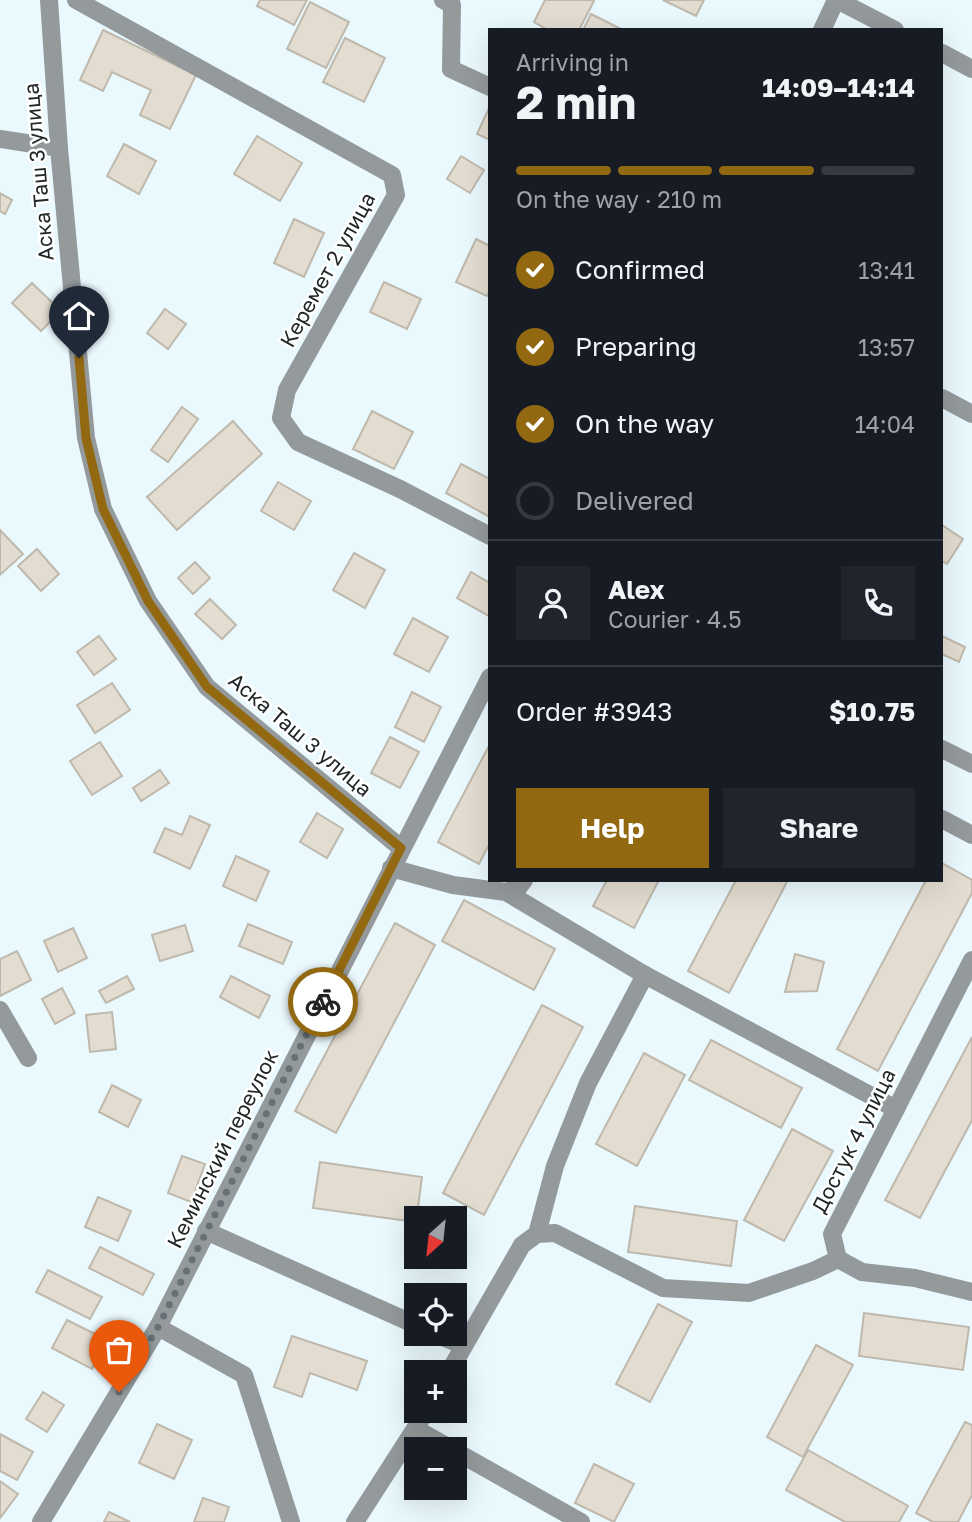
<!DOCTYPE html>
<html lang="en">
<head>
<meta charset="utf-8">
<style>
  :root { --surface:#171b24; --page:#20242c; --text:#f1f3f6; --muted:#9ea1a6; --line:#363941; --accent:#926911 }
  body { margin:0; font-family:"Golos Text",sans-serif; background:var(--page); color:var(--text); height:100vh; display:flex; flex-direction:column; font-size:26px; white-space:nowrap }
  * { box-sizing:border-box; margin:0 }
  p { font-size:23px; color:var(--muted) }
  .icon { flex:none; width:38px; height:38px; fill:none; stroke:currentColor; stroke-width:2; stroke-linecap:round; stroke-linejoin:round }
  .map { position:relative; flex:1; overflow:hidden }
  .drawer { position:absolute; left:488px; top:28px; width:455px; height:854px; display:flex; flex-direction:column; background:var(--surface); border-radius:0px; box-shadow:0 7px 28px #0002 }
  .drawer>* { flex:none }
  .needle { width:46px; rotate:207deg }
  .fabs { position:absolute; left:404px; top:1206px; display:grid; gap:14px }
  .fabs a { display:grid; place-items:center; width:63px; height:63px; border-radius:0px; background:var(--surface); box-shadow:0 7px 28px #0002; font-size:35px }
  .pin { position:absolute; display:grid; place-items:center; width:60px; height:60px; color:#fff; margin:-72px -30px; border-radius:50% 50% 50% 0; rotate:-45deg; box-shadow:0 0 7px #0007 }
  .pin .icon { rotate:45deg }
  .courier { position:absolute; display:grid; place-items:center; width:70px; height:70px; margin:-35px; border:5px solid #926911; border-radius:50%; background:#fff; color:#222; box-shadow:0 2px 9px #0007 }
  .overview em { font-style:normal; font-weight:700 }
  .overview div { display:flex; flex-direction:column-reverse }
  .overview { display:flex; align-items:center; justify-content:space-between; height:119px; padding:0 28px }
  h1 { font-size:46px; font-weight:700; line-height:52px }
  .bar { display:grid; grid-template-columns:repeat(4,1fr); gap:10px 7px; align-content:center; height:84px; padding:0 28px }
  .bar i { height:9px; border-radius:5px; background:var(--line) }
  .bar .active { background:var(--accent) }
  .bar p { grid-column:span 4 }
  .line { display:flex; align-items:center; gap:18px; padding:0 28px; border-top:2px solid var(--line) }
  .line div { flex:1 }
  .round { display:grid; place-items:center; flex:none; width:74px; height:74px; border-radius:0px; background:var(--page) }
  ol { padding:0 28px; list-style:none }
  li { display:flex; align-items:center; gap:21px; height:77px }
  li p { margin-inline-start:auto }
  li .icon { padding:7px; border-radius:50%; background:var(--accent); color:#fff; stroke-width:4 }
  li:last-child { color:var(--muted) }
  li i { width:38px; height:38px; border:4px solid var(--line); border-radius:50% }
  .button { display:flex; gap:14px; margin-top:auto; padding:14px 28px }
  .button a { flex:1; height:80px; border-radius:0px; background:var(--accent); color:#fff; font-size:28px; font-weight:700; line-height:80px; text-align:center }
  .button a+a { background:var(--page); color:var(--text) }
  .map>svg:first-child { display:block }
  .building { fill:#e3dcd0; stroke:#bfb9ad; stroke-width:2 }
  .lines { fill:none; stroke-linecap:round; stroke-linejoin:round }
  .minor { stroke:#949a9c; stroke-width:18 }
  .done { stroke:#677074; stroke-width:7; stroke-dasharray:0 12.6 }
  .route { stroke:#926911; stroke-width:9 }
  .labels { text-anchor:middle; stroke-width:5; stroke-linejoin:round; paint-order:stroke }
  .street-label { font-size:21px; fill:#212729; stroke:#fff }
</style>
</head>
<body>
<div class="map">
<svg width="972" height="1522" viewBox="0 0 972 1522">
  <rect width="100%" height="100%" fill="#eaf9fe"/>
  <g class="building">
    <polygon points="260,0 307,0 294,25 257,6"/>
    <polygon points="545,0 593,0 594,1 579,30 548,30 534,22"/>
    <polygon points="663,0 704,0 696,16"/>
    <polygon points="310,2 349,22 326,68 287,49"/>
    <polygon points="591,14 623,30 583,30"/>
    <polygon points="103,30 196,75 170,129 140,115 151,90 112,72 103,91 80,80"/>
    <polygon points="345,38 385,58 364,102 323,82"/>
    <polygon points="490,106 490,140 477,134"/>
    <polygon points="257,136 302,163 280,201 234,174"/>
    <polygon points="124,144 156,161 139,194 107,176"/>
    <polygon points="461,156 484,170 470,193 447,179"/>
    <polygon points="0,193 12,200 5,214 0,211"/>
    <polygon points="294,219 324,233 304,277 274,263"/>
    <polygon points="476,239 490,246 490,290 487,296 456,282"/>
    <polygon points="384,282 421,299 407,329 370,312"/>
    <polygon points="32,283 61,311 41,331 12,303"/>
    <polygon points="165,309 186,324 168,349 147,333"/>
    <polygon points="182,407 198,419 168,462 151,450"/>
    <polygon points="372,411 413,432 394,469 353,449"/>
    <polygon points="233,421 262,454 177,530 147,497"/>
    <polygon points="461,464 490,479 490,517 446,493"/>
    <polygon points="278,482 311,501 294,530 261,511"/>
    <polygon points="942,525 963,539 947,564 942,561"/>
    <polygon points="0,530 23,554 0,575"/>
    <polygon points="37,549 59,574 41,591 18,566"/>
    <polygon points="354,553 385,570 365,608 333,590"/>
    <polygon points="195,562 210,578 193,594 178,578"/>
    <polygon points="471,572 490,583 489,616 457,598"/>
    <polygon points="210,599 236,625 222,639 195,614"/>
    <polygon points="413,618 448,637 429,672 394,654"/>
    <polygon points="99,636 116,659 94,675 77,652"/>
    <polygon points="942,636 965,647 959,662 942,654"/>
    <polygon points="112,683 130,710 95,733 77,705"/>
    <polygon points="412,692 441,707 424,742 395,727"/>
    <polygon points="390,737 419,752 400,788 371,773"/>
    <polygon points="100,742 122,776 92,795 70,761"/>
    <polygon points="490,744 490,843 479,864 438,842"/>
    <polygon points="160,770 169,783 141,801 133,788"/>
    <polygon points="317,813 343,829 327,858 300,842"/>
    <polygon points="190,816 210,825 190,869 154,852 165,828 182,835"/>
    <polygon points="236,856 269,871 256,901 223,886"/>
    <polygon points="942,863 972,880 972,893 878,1071 837,1049 926,880 942,880"/>
    <polygon points="607,880 659,880 634,928 593,906"/>
    <polygon points="736,880 788,880 729,993 688,971"/>
    <polygon points="464,900 555,949 534,990 442,941"/>
    <polygon points="395,923 435,945 336,1133 295,1111"/>
    <polygon points="248,924 292,942 283,964 239,946"/>
    <polygon points="185,925 193,951 160,961 152,935"/>
    <polygon points="73,928 87,958 58,972 44,941"/>
    <polygon points="17,951 31,980 0,996 0,959"/>
    <polygon points="795,954 824,962 817,991 785,992"/>
    <polygon points="127,976 134,989 106,1003 99,991"/>
    <polygon points="231,976 270,996 259,1018 220,997"/>
    <polygon points="62,988 75,1013 55,1024 42,999"/>
    <polygon points="542,1005 583,1027 484,1215 443,1193"/>
    <polygon points="112,1012 116,1049 90,1052 86,1015"/>
    <polygon points="972,1037 972,1120 920,1218 885,1200"/>
    <polygon points="711,1040 802,1088 781,1128 689,1080"/>
    <polygon points="644,1053 685,1075 637,1166 596,1144"/>
    <polygon points="112,1085 141,1100 128,1127 99,1112"/>
    <polygon points="792,1129 833,1151 784,1241 744,1220"/>
    <polygon points="182,1156 205,1164 191,1202 168,1193"/>
    <polygon points="320,1162 422,1177 416,1222 313,1208"/>
    <polygon points="98,1197 131,1211 118,1241 85,1227"/>
    <polygon points="635,1206 737,1221 731,1266 628,1252"/>
    <polygon points="100,1247 154,1274 143,1295 89,1268"/>
    <polygon points="48,1270 102,1297 90,1319 36,1292"/>
    <polygon points="658,1304 692,1322 650,1402 616,1384"/>
    <polygon points="864,1313 969,1327 963,1370 859,1356"/>
    <polygon points="67,1320 107,1340 92,1369 52,1348"/>
    <polygon points="292,1336 367,1361 357,1390 310,1373 302,1397 274,1387"/>
    <polygon points="816,1345 853,1365 803,1457 767,1437"/>
    <polygon points="43,1392 64,1405 47,1432 26,1419"/>
    <polygon points="965,1422 972,1425 972,1495 958,1522 933,1522 916,1513"/>
    <polygon points="157,1424 192,1440 174,1479 139,1463"/>
    <polygon points="0,1434 33,1452 17,1480 0,1471"/>
    <polygon points="808,1450 908,1506 899,1522 845,1522 786,1490"/>
    <polygon points="594,1464 634,1484 614,1522 575,1503"/>
    <polygon points="0,1481 18,1494 0,1518"/>
    <polygon points="203,1498 229,1507 224,1522 194,1522"/>
    <polygon points="109,1512 130,1522 104,1522"/>
  </g>
  <g class="lines">
    <g class="minor">
      <polyline points="49,0 59,148 86,438 103,509 148,601 207,687 401,848"/>
      <polyline points="76,0 392,175 396,195 287,390 281,418 298,442 400,489 490,536"/>
      <polyline points="443,0 452,5 451,69 490,87"/>
      <polyline points="837,0 895,30"/>
      <polyline points="822,30 836,0"/>
      <polyline points="942,53 972,69"/>
      <polyline points="0,139 59,148"/>
      <polyline points="942,398 972,414"/>
      <polyline points="942,749 972,764"/>
      <polyline points="942,819 972,835"/>
      <polyline points="391,868 453,885 506,892 518,888 524,880"/>
      <polyline points="506,892 645,975 588,1083 555,1166 537,1234"/>
      <polyline points="972,960 832,1234 838,1259 862,1272 915,1278 972,1292"/>
      <polyline points="645,975 896,1109"/>
      <polyline points="0,1010 28,1058"/>
      <polyline points="206,1231 416,1325"/>
      <polyline points="158,1327 244,1375 291,1522"/>
      <polyline points="436,1334 464,1346"/>
      <polyline points="449,1372 522,1245 537,1234 555,1233 663,1288 749,1293 813,1271 838,1259"/>
      <polyline points="416,1429 452,1449"/>
      <polyline points="455,1451 581,1522"/>
      <polyline points="41,1522 158,1327 490,677"/>
      <polyline points="355,1522 427,1410"/>
    </g>
  </g>
  <g class="lines">
    <polyline class="done" points="119,1392 158,1327 323,1002"/>
    <polyline class="route" points="79,358 86,438 103,509 148,601 207,687 401,848 323,1002"/>
  </g>
  <g class="labels">
    <g class="street-label">
      <text transform="translate(39 172) rotate(-95)" y="7">Аска Таш 3 улица</text>
      <text transform="translate(328 270) rotate(-61)" y="7">Керемет 2 улица</text>
      <text transform="translate(300 735) rotate(40)" y="7">Аска Таш 3 улица</text>
      <text transform="translate(854 1141) rotate(-63)" y="7">Достук 4 улица</text>
      <text transform="translate(223 1149) rotate(-63)" y="7">Кеминский переулок</text>
    </g>
  </g>
</svg>
<div class="fabs">
<a><svg class="needle" viewBox="-14 -14 28 28"><path d="M0-13l5 13h-10z" fill="#e53935"/><path d="M0 13l5-13h-10z" fill="#9ea1a6"/></svg></a>
<a><svg class="icon" aria-label="locate" viewBox="0 0 24 24"><circle cx="12" cy="12" r="6"/><path d="M12 2v4M12 18v4M2 12h4M18 12h4"/></svg></a>
<a>+</a>
<a>−</a>
</div>
<div class="pin" style="left:119px;top:1392px;background:#ea580c"><svg class="icon" aria-label="bag" viewBox="0 0 24 24"><path d="M5 8h14l-1 12H6zM9 8a3 3 0 0 1 6 0"/></svg></div>
<div class="pin" style="left:79px;top:358px;background:#1f2937"><svg class="icon" aria-label="home" viewBox="0 0 24 24"><path d="M3 11l9-7 9 7M6 9v11h12V9"/></svg></div>
<div class="courier" style="left:323px;top:1002px"><svg class="icon" aria-label="bike" viewBox="0 0 24 24"><circle cx="6" cy="16" r="4"/><circle cx="18" cy="16" r="4"/><path d="M6 16l4-8h5l3 8M10 8l3 8H6M13 5h3"/></svg></div>
<section class="drawer">
<div class="overview"><div><h1>2 min</h1><p>Arriving in</p></div><em>14:09–14:14</em></div>
<div class="bar"><i class="active"></i><i class="active"></i><i class="active"></i><i></i><p>On the way · 210 m</p></div>
<ol>
<li><svg class="icon" aria-label="check" viewBox="0 0 24 24"><path d="M5 12l5 5 9-10"/></svg>Confirmed<p>13:41</p></li>
<li><svg class="icon" aria-label="check" viewBox="0 0 24 24"><path d="M5 12l5 5 9-10"/></svg>Preparing<p>13:57</p></li>
<li><svg class="icon" aria-label="check" viewBox="0 0 24 24"><path d="M5 12l5 5 9-10"/></svg>On the way<p>14:04</p></li>
<li><i></i>Delivered</li>
</ol>
<div class="line" style="height:126px"><a class="round"><svg class="icon" aria-label="person" viewBox="0 0 24 24"><circle cx="12" cy="8" r="4"/><path d="M4 21q1-7 8-7t8 7"/></svg></a><div><b>Alex</b><p>Courier · 4.5</p></div><a class="round"><svg class="icon" aria-label="phone" viewBox="0 0 24 24"><path d="M5 4h4l2 5-3 2q2 4 5 5l2-3 5 2v4C11 20 4 13 5 4z"/></svg></a></div>
<div class="line" style="height:91px"><div>Order #3943</div><b>$10.75</b></div>
<div class="button"><a>Help</a><a>Share</a></div>
</section>
</div>
</body>
</html>
